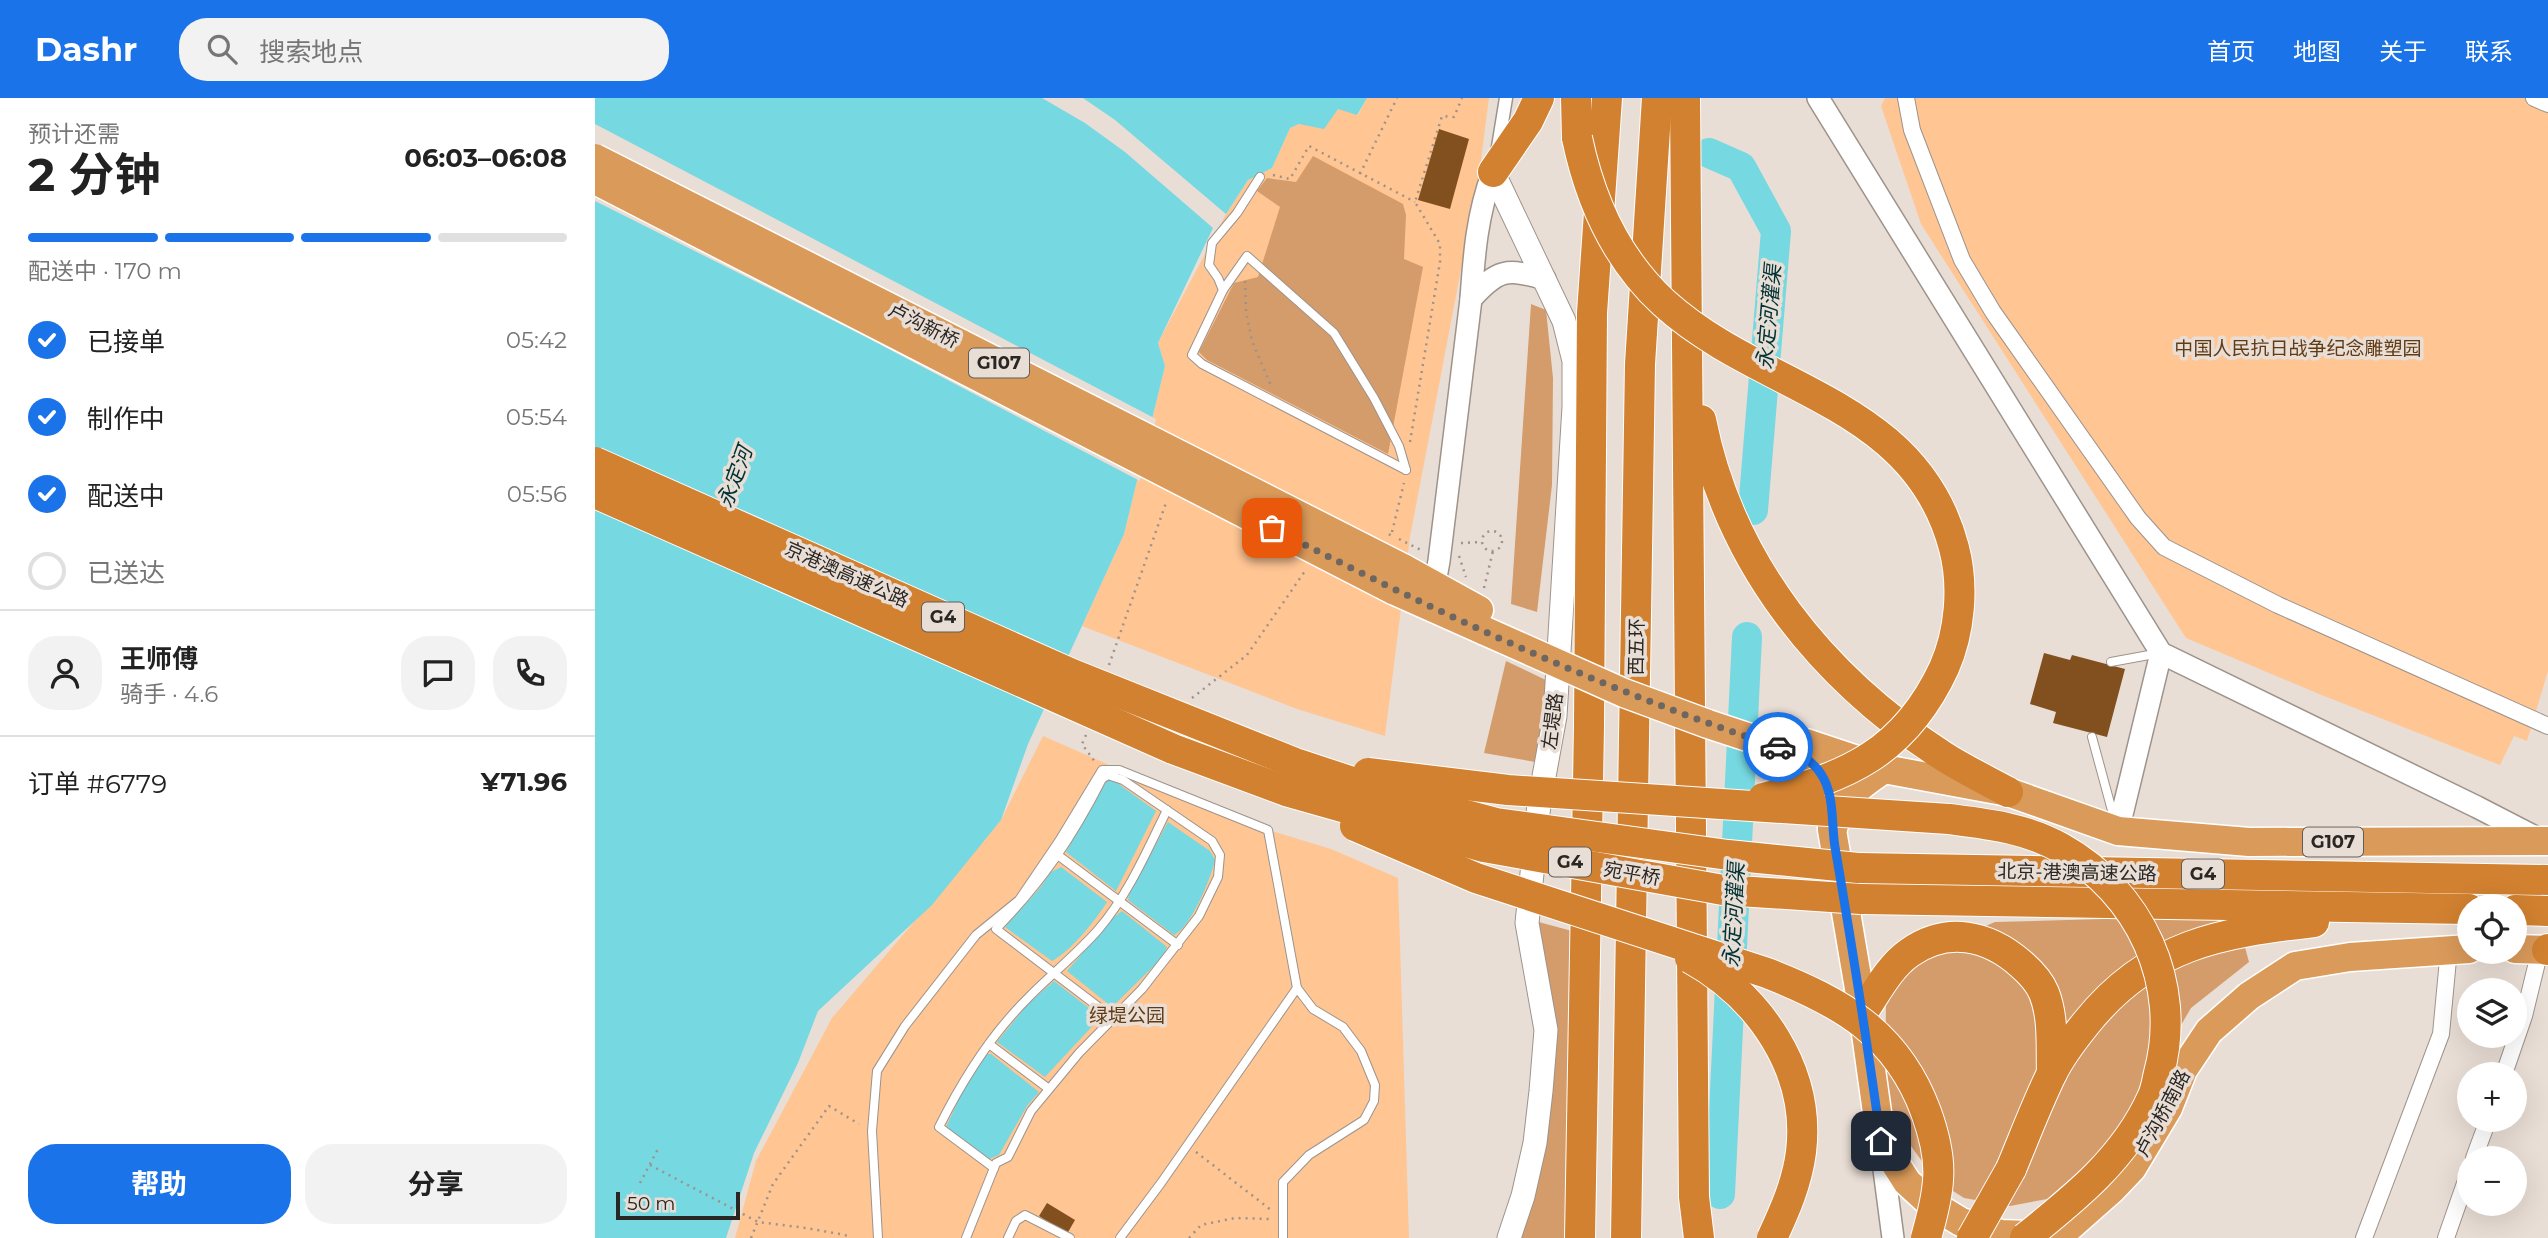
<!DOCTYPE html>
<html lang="zh">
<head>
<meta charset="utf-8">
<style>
  :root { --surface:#fff; --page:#f2f2f2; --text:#222; --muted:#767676; --line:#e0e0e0; --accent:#1a73e8 }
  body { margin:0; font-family:Montserrat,"Noto Sans SC",sans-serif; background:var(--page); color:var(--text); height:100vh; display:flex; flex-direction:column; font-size:26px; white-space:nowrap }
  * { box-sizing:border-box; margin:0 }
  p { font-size:23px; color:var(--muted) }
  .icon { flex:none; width:38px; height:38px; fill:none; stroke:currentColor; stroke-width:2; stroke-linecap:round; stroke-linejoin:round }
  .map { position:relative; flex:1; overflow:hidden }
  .details { display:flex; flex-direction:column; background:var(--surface); width:595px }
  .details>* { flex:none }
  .tools { position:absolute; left:1862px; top:796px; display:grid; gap:14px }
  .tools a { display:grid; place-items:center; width:70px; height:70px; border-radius:50%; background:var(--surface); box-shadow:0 7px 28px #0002; font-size:35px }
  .scale { position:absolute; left:21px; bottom:18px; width:124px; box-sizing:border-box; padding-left:7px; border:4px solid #2a2623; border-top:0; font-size:19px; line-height:24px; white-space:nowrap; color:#2a2623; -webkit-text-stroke:5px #e9ded5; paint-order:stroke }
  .pin { position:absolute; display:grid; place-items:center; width:60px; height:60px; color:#fff; margin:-30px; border-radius:14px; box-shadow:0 4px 10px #0006 }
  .courier { position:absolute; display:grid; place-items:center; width:70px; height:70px; margin:-35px; border:5px solid #1a73e8; border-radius:50%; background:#fff; color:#222; box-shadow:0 2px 9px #0007 }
  .headline em { font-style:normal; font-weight:700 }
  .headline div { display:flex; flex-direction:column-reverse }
  .headline { display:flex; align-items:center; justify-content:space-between; height:119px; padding:0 28px }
  h1 { font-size:46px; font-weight:700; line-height:52px }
  .bar { display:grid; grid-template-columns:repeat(4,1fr); gap:10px 7px; align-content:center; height:84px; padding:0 28px }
  .bar i { height:9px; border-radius:5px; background:var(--line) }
  .bar .selected { background:var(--accent) }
  .bar p { grid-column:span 4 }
  .line { display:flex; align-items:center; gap:18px; padding:0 28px; border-top:2px solid var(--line) }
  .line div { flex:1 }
  .round { display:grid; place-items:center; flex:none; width:74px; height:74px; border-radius:28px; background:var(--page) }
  ol { padding:0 28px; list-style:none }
  li { display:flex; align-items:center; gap:21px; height:77px }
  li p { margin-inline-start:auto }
  li .icon { padding:7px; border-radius:50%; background:var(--accent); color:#fff; stroke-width:4 }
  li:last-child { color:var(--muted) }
  li i { width:38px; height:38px; border:4px solid var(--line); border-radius:50% }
  .button { display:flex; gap:14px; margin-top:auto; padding:14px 28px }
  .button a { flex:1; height:80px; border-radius:28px; background:var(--accent); color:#fff; font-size:28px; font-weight:700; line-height:80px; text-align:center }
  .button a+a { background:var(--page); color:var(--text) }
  header { display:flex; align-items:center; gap:42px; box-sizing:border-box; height:98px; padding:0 35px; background:var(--accent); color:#fff }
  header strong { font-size:33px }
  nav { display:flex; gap:38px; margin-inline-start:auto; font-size:24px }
  .search { width:490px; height:63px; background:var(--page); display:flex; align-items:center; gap:18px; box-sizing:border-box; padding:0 24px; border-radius:28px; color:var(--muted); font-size:26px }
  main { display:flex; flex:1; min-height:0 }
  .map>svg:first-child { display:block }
  .green { fill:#ffc593 }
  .forest { fill:#d49c6b }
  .water { fill:#76d8e1 }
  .pier { fill:#e9ded5 }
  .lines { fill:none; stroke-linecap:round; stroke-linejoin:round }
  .river { stroke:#76d8e1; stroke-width:30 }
  .building { fill:#82501e }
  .service-casing { stroke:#9d938b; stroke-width:10 }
  .pedestrian-casing { stroke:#9d938b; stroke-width:15 }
  .minor-casing { stroke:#9d938b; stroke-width:18 }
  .tertiary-casing { stroke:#9d938b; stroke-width:24 }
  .secondary-casing { stroke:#9d938b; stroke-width:25 }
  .trunk-casing { stroke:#fff; stroke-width:31 }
  .motorway-casing { stroke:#fff; stroke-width:32 }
  .path { stroke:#9c938d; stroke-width:2.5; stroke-dasharray:2 5; stroke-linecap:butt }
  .service { stroke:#fff; stroke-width:8 }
  .pedestrian { stroke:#fff; stroke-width:12 }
  .minor { stroke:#fff; stroke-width:16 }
  .tertiary { stroke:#fff; stroke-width:21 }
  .secondary { stroke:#fff; stroke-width:23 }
  .trunk { stroke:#da9a5a; stroke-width:28 }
  .motorway { stroke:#d18130; stroke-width:30 }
  .trunk-bridge-casing { stroke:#fff; stroke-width:31; stroke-linecap:butt }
  .motorway-bridge-casing { stroke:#fff; stroke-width:32; stroke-linecap:butt }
  .trunk-bridge { stroke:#da9a5a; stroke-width:28 }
  .motorway-bridge { stroke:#d18130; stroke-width:30 }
  .done { stroke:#6d6661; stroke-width:7; stroke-dasharray:0 12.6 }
  .route { stroke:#1a73e8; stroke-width:9 }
  .labels { text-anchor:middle; stroke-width:7; stroke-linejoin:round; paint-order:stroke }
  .shield { fill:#e9ded5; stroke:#635d58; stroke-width:2 }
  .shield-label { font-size:18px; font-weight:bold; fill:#2a2623 }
  .street-label { font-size:19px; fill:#2a2623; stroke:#e9ded5 }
  .park-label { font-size:19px; fill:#613b16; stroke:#e9ded5 }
  .water-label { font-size:21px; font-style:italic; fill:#003236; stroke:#e9ded5 }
</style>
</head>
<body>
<header>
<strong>Dashr</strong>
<div class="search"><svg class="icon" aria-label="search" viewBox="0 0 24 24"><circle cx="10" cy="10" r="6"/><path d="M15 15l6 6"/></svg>搜索地点</div>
<nav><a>首页</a><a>地图</a><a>关于</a><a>联系</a></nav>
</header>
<main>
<section class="details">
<div class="headline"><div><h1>2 分钟</h1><p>预计还需</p></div><em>06:03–06:08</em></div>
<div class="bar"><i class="selected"></i><i class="selected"></i><i class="selected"></i><i></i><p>配送中 · 170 m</p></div>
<ol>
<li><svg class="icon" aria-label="check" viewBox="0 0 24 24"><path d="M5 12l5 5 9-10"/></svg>已接单<p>05:42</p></li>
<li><svg class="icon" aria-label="check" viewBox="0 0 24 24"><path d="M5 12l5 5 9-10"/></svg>制作中<p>05:54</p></li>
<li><svg class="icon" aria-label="check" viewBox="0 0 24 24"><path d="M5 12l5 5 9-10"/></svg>配送中<p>05:56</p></li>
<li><i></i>已送达</li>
</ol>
<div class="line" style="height:126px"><a class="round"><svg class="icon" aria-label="person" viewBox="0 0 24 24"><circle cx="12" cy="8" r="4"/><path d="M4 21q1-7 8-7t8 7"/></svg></a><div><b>王师傅</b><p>骑手 · 4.6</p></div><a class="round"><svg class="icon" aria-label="chat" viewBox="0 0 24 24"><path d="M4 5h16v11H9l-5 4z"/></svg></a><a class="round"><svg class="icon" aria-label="phone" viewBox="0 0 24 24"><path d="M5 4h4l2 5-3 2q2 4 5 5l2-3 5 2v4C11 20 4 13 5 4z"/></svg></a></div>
<div class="line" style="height:91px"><div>订单 #6779</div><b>¥71.96</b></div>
<div class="button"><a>帮助</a><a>分享</a></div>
</section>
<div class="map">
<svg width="1953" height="1140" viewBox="0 0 1953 1140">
  <rect width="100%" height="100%" fill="#e9ded5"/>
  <g class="green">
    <polygon points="772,0 894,0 884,77 815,439 790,638 702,611 487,528 529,436 570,268 563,245 631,116 653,82 677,70 695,30 743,10 763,17"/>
    <polygon points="1290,0 1931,0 1953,10 1953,573 1932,643 1919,638 1905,667 1724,596 1591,540 1326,126 1286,8"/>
    <polygon points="448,638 640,722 736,751 803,780 814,1140 140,1140 161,1063 237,920 406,722"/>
  </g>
  <g class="forest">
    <polygon points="718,58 808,106 811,117 809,161 828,169 793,356 612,262 604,254 639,185 663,179 685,109 662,93 672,80 701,84"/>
    <polygon points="936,206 951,212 958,280 957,387 942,514 916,506"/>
    <polygon points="911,563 957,585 946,665 889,655"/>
    <polygon points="1617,818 1647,838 1654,864 1596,910 1537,1011 1497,1062 1452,1101 1415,1108 1369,1100 1355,1091 1326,1062 1298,1023 1290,970 1291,906 1301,878 1327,855 1400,824"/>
    <polygon points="940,823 977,833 970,1140 925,1140 946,1061"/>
  </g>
  <g class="water">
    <polygon points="0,0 447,0 490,25 530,54 618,130 563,245 570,268 529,436 433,646 406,722 337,807 223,913 203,965 159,1055 131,1140 0,1140"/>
    <polygon points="488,0 772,0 762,17 743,11 729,31 704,26 695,30 677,70 653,82 631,116 520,22"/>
    <polygon points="514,679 561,713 521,793 471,754"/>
    <path d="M573,724l42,29 5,9c-4,18 -24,67 -41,75l-46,-35 1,-5z"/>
    <path d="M466,769l46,35c-11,18 -37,50 -55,59l-47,-34 35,-39 11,-16z"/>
    <polygon points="527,813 572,849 567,860 517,909 472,873 518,820"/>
    <polygon points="459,883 503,917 502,923 450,979 402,944 433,906"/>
    <polygon points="392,956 396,956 444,994 432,1008 404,1057 394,1061 351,1029 370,988"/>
  </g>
  <polygon class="pier" points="0,26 561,321 545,383 265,236 0,103"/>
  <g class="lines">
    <g class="river">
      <polyline points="1114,55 1146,69 1181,133 1158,412"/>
      <polyline points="1125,1096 1152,539"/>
    </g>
  </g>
  <g class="building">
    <polygon points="844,31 874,41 855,111 823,102"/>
    <polygon points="1449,555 1475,562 1477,557 1530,571 1512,639 1458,625 1461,614 1435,606"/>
    <polygon points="452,1105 480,1122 472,1136 444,1118"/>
  </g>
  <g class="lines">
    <defs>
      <g id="service">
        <polyline points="665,79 642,115 617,145 614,167 623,180 628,192 597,257 607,266 811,372"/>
        <polyline points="628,192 652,158 739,235 779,300 804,348 811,372"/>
        <polyline points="1516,564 1565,555"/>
        <polyline points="1497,639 1519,720"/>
        <polyline points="464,758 583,847"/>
        <polyline points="394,946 454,991"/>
        <path d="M399,1070l-55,-41c23,-46 50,-90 87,-127 23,-24 50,-45 72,-70 30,-35 49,-79 69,-120"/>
        <polyline points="283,1140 277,1033 282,973 310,928 381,837 424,802 464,743 507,672 524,672 673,732 702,890 566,1085 525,1140"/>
        <path d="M371,1140l30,-75 12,-6 23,-46 48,-58 63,-64 57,-73 19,-39 2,-22 -8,-14 -89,-61 -15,-5 -6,4c-30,59 -60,103 -106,150l117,89"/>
        <polyline points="413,1140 421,1123 430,1117 475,1140"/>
        <polyline points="688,1140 688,1084 714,1057 769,1022 779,1003 780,987 766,953 748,929 718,911 702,890"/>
      </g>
      <polyline id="pedestrian" points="902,55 911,0"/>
      <g id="minor">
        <polyline points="1311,0 1317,32 1367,162 1398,214 1543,420 1569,449 1683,507 1953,628"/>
        <polyline points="1939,0 1953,6"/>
        <polyline points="1909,976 1929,918 1945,852"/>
        <polyline points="1879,1060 1893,1022"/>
        <polyline points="1769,1140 1846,936 1854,851"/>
        <polyline points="1851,1140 1874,1074"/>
      </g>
      <g id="tertiary">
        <polyline points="1223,0 1566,555 1882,709 1946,742"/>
        <path d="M898,74c-16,42 -19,83 -22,127 27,-30 35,-31 74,-20"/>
        <polyline points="837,501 844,463 876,201"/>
        <polyline points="1523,733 1566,555"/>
        <polyline points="1286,1049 1298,1140"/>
      </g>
      <polyline id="secondary" points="898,74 969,223 979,263 979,309 960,618 944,706 932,825 951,932 946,993 940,1045 928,1098 914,1140"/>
      <g id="trunk">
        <polyline points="808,470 884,512"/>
        <polyline points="798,492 890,533"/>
        <polyline points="1211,645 1289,671 1413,694 1523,733 1654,744 1953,743"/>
        <polyline points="1207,657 1226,676 1236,697 1237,732 1268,914 1286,1043 1312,1084 1335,1105 1366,1124 1406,1136 1435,1137 1473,1130 1516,1092 1537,1070 1573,1010 1588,972 1614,933 1654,898 1700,868 1755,859 1874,851"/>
        <path d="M1238,730c10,-31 24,-41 51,-59"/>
        <polyline points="1920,851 1953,852"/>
      </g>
      <g id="motorway">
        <polyline points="981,0 982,40"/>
        <polyline points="1090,0 1099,1099 1104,1140"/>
        <polyline points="898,74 933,23 944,0"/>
        <path d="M1106,322c28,143 121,258 242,336 20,13 43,24 65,36"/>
        <polyline points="1263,770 1953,782"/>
        <polyline points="1266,801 1874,811"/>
        <polyline points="1920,812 1953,813"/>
        <polyline points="1952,852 1953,851"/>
        <path d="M1268,914c13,-19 26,-45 46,-59 38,-27 79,-18 112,11 8,7 19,19 23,29 10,25 7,54 8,80"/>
        <path d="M1416,1071c13,-31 25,-63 40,-94 9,-19 23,-37 36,-53 63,-78 133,-89 227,-100"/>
        <polyline points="985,1140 994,628 997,215 1012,0"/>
        <polyline points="1031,1140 1045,266 1062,0"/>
      </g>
    </defs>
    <use href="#service" class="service-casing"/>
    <use href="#pedestrian" class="pedestrian-casing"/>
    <use href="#minor" class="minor-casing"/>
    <use href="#tertiary" class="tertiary-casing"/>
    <use href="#secondary" class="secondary-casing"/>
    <use href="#trunk" class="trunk-casing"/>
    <use href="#motorway" class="motorway-casing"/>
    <g class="path">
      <polyline points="765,76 802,0"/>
      <polyline points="678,77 695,81 714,48 820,104"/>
      <polyline points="650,183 651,214 657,243 677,290"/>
      <polyline points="815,344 845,164 845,146 820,104 847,18 859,19 867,0"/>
      <circle cx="897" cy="443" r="10"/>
      <polyline points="794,436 796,438 809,385"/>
      <polyline points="804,441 826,452"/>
      <polyline points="866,445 887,444"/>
      <polyline points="864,458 871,479"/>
      <polyline points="889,490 898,453"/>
      <polyline points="514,567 572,402"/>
      <polyline points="597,600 652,557 710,473"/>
      <polyline points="491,637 487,646 500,664"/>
      <polyline points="601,1054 676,1112"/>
      <polyline points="55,1067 163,1124 211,1130 250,1137 256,1140"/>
      <polyline points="45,1085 64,1049"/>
      <polyline points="156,1140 178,1086 234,1008 264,1026"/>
      <polyline points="594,1140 606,1127 640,1120 675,1121"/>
    </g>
    <use href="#service" class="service"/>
    <use href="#pedestrian" class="pedestrian"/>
    <use href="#minor" class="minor"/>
    <use href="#tertiary" class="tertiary"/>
    <use href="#secondary" class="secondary"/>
    <use href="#trunk" class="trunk"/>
    <use href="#motorway" class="motorway"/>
    <defs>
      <g id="trunk-bridge">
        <polyline points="0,60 808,470"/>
        <polyline points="6,85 798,492"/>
        <polyline points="890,533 1029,595 1113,626 1207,657"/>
      </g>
      <g id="motorway-bridge">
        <path d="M982,40c13,62 39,121 87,165 98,89 252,98 290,245 10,38 6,84 -10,120 -39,84 -96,109 -181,130"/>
        <polyline points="0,364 477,576 700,665 803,699 901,725 1133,757 1263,770"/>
        <polyline points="0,395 578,651 691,693 889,749 1128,792 1266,801"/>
        <path d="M773,675l140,17 441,29c39,5 77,9 112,29 79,44 122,136 98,225 -2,8 -3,17 -7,25 -27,60 -77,100 -127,140"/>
        <path d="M760,728l121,52 291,95c74,29 130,60 159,139 8,22 14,45 12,68 -1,20 -7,39 -12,58"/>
        <path d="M1095,860c69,38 121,112 111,194 -4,31 -16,58 -29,86"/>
        <polyline points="1377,1140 1416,1071"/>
      </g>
    </defs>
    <use href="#trunk-bridge" class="trunk-bridge-casing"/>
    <use href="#motorway-bridge" class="motorway-bridge-casing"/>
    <use href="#trunk-bridge" class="trunk-bridge"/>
    <use href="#motorway-bridge" class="motorway-bridge"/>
  </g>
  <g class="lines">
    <path class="done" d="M677,430c164,84 330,162 506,219"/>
    <path class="route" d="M1183,649c17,5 33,11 43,27 14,21 10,49 14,73 17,98 32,195 46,294"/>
  </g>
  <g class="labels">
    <g class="shield">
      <rect x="374" y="250.5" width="60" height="29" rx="5"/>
      <rect x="327" y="504.5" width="42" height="29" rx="5"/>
      <rect x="1708" y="729.5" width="60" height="29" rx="5"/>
      <rect x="954" y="749.5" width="42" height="29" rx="5"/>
      <rect x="1587" y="761.5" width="42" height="29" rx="5"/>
    </g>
    <g class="shield-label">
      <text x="404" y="271">G107</text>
      <text x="348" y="525">G4</text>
      <text x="1738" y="750">G107</text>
      <text x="975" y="770">G4</text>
      <text x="1608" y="782">G4</text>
    </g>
    <g class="street-label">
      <text transform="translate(329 227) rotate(27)" y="7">卢沟新桥</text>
      <text transform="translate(252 476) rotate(24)" y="7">京港澳高速公路</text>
      <text transform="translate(1041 549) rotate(-89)" y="7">西五环</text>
      <text transform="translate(957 623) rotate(-83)" y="7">左堤路</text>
      <text transform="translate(1482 774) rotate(1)" y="7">北京-港澳高速公路</text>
      <text transform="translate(1037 775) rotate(10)" y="7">宛平桥</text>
      <text transform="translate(1567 1015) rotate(-62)" y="7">卢沟桥南路</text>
    </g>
    <g class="park-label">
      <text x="1703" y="257">中国人民抗日战争纪念雕塑园</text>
      <text x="532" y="924">绿堤公园</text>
    </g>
    <g class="water-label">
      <text transform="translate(1174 219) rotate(-85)" y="7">永定河灌渠</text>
      <text transform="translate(140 379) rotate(-70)" y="7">永定河</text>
      <text transform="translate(1139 817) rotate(-87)" y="7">永定河灌渠</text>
    </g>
  </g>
</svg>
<div class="tools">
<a><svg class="icon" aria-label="locate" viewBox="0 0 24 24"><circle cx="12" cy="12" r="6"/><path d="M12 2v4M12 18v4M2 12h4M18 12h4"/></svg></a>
<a><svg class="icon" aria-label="layers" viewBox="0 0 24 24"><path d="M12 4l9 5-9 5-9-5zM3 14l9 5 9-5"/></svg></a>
<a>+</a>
<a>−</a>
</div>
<div class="scale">50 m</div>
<div class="pin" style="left:677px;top:430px;background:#ea580c"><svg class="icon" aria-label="bag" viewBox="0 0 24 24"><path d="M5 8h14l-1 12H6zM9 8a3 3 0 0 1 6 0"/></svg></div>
<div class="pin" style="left:1286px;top:1043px;background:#1f2937"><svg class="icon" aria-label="home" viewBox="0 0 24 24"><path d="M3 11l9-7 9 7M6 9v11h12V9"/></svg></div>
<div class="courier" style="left:1183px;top:649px"><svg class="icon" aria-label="car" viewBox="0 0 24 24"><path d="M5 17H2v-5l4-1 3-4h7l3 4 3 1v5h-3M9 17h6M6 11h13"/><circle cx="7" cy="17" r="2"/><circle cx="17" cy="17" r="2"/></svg></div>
</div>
</main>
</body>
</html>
